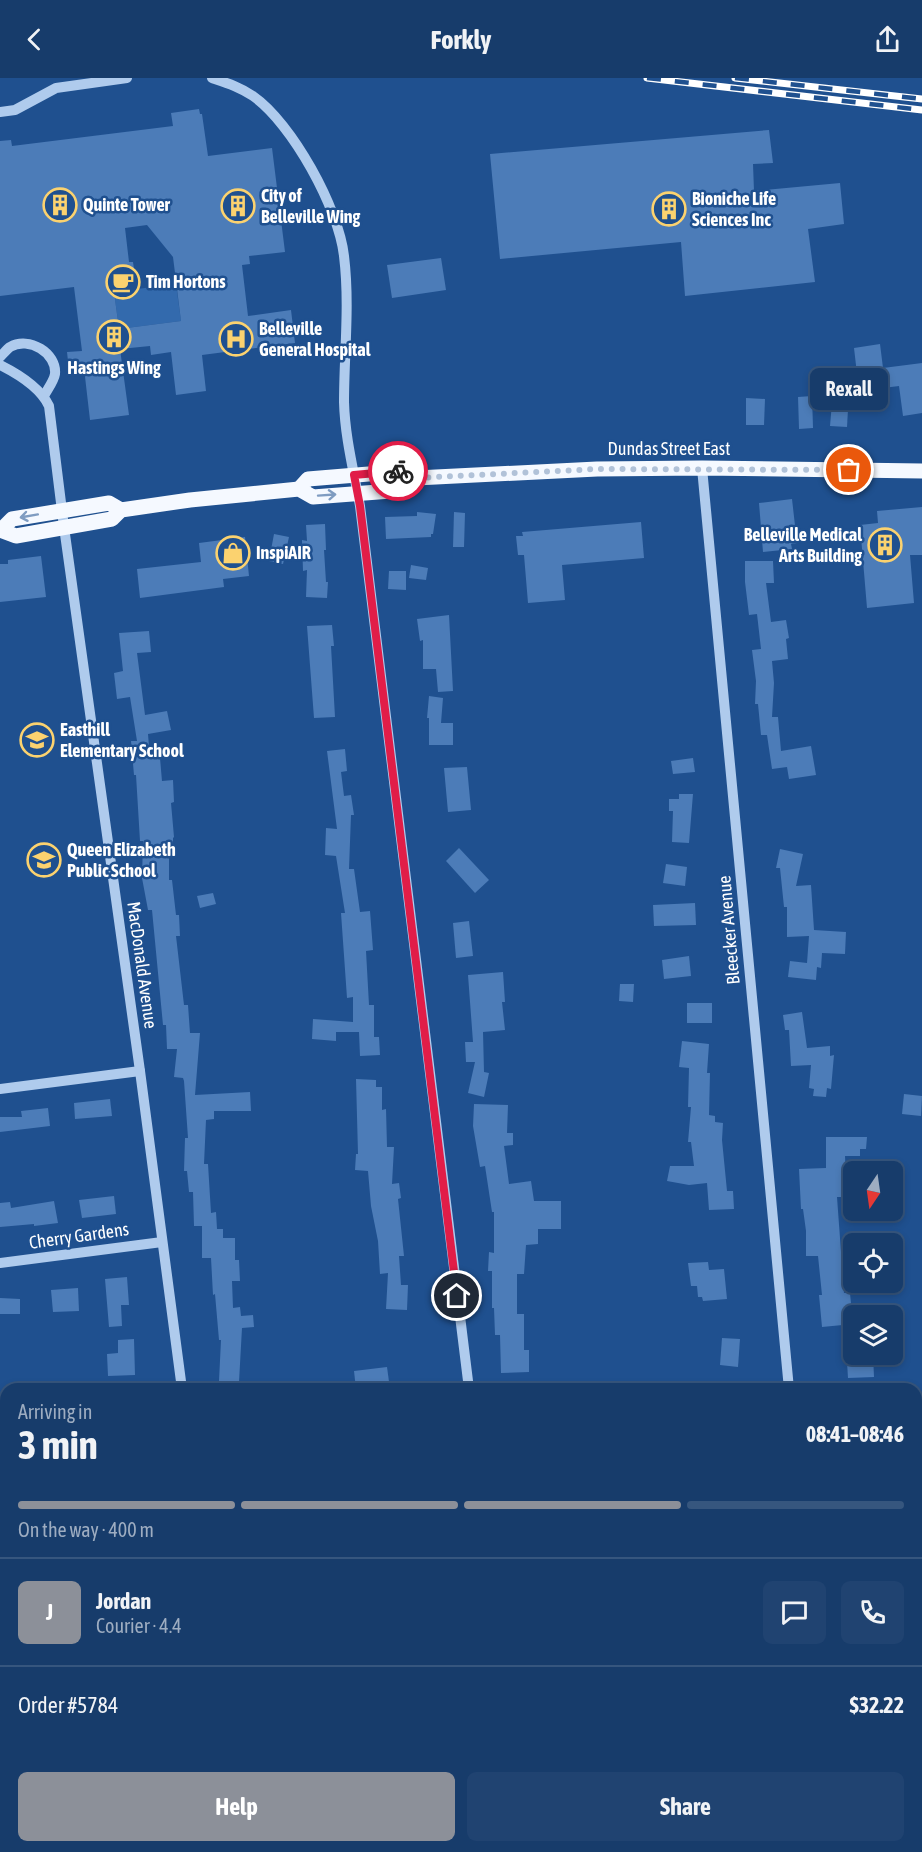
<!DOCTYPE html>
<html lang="en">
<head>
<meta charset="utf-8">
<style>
  :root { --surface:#173c6b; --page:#204371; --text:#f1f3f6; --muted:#9eadc1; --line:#36567e; --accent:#8c9099 }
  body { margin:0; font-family:"Asap Condensed",sans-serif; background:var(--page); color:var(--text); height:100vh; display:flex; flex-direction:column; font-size:22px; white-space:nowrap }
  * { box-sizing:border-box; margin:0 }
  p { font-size:20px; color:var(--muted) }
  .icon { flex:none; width:33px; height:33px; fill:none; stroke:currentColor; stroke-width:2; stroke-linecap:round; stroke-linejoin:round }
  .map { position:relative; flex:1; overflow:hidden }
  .side { position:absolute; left:0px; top:1305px; width:922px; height:470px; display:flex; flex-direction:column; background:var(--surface); border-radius:18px 18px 0 0; box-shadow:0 3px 9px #0003,0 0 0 2px var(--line) }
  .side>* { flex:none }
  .needle { width:39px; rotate:193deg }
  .tools { position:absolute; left:843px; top:1083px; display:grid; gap:12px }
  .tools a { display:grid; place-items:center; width:60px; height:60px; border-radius:9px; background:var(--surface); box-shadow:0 3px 9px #0003,0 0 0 2px var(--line); font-size:30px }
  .pin { position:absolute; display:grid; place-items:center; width:51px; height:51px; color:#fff; margin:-26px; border:3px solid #fff; border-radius:50%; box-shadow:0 2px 6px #0007 }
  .courier { position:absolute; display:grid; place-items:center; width:60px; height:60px; margin:-30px; border:4px solid #e11d48; border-radius:50%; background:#fff; color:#222; box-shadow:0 2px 8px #0007 }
  .bubble { position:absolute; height:42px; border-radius:9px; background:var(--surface); box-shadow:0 3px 9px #0003,0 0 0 2px var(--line); font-size:20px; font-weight:700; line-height:42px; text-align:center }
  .summary em { font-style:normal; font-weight:700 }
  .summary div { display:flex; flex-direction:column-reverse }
  .summary { display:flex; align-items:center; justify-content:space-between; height:102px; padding:0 18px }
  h1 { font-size:39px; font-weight:700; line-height:45px }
  .bar { display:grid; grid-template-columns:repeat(4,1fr); gap:9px 6px; align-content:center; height:72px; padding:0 18px }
  .bar i { height:8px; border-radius:4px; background:var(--line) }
  .bar .on { background:var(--accent) }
  .bar p { grid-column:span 4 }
  .line { display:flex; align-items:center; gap:15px; padding:0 18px; border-top:2px solid var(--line) }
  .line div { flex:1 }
  .round { display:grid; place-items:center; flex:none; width:63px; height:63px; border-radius:9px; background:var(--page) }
  .cta { display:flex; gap:12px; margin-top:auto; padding:12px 18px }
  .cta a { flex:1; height:69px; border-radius:9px; background:var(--accent); color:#fff; font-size:24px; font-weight:700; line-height:69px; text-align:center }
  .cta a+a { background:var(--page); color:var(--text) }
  header { display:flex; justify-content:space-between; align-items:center; height:78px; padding:0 18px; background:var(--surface); font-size:27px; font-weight:700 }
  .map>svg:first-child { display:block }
  .green { fill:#336aad }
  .building { fill:#4c7cb8; fill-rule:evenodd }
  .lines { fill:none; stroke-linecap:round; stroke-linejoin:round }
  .minor { stroke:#afcbed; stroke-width:10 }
  .major { stroke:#f5f9ff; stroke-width:15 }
  .rail-casing { stroke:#fff; stroke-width:7 }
  .rail { stroke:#1f508f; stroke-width:4.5; stroke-dasharray:14; stroke-linecap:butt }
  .oneway { stroke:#7f9cc1 }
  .done { stroke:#b1c2d8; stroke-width:6; stroke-dasharray:0 10.8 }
  .route { stroke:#e11d48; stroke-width:8 }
  .labels { text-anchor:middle; stroke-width:5; stroke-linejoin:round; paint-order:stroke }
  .poi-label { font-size:18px; font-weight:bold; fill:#fff; stroke:#1f508f; text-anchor:start }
  .street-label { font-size:18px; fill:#fff; stroke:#1f508f }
</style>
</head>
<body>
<header><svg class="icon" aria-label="back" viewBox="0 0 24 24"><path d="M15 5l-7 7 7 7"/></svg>Forkly<svg class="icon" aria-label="share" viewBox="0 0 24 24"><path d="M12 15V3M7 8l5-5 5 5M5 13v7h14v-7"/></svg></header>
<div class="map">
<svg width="922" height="1774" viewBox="0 0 922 1774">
  <rect width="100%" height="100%" fill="#1f508f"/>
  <g class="green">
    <polygon points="176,206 181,243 119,251 114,214"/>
    <polygon points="922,1400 922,1762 917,1763 916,1401"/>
    <polygon points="502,1768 503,1774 376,1774 375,1769"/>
  </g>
  <g class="building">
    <path d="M199,31l1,5h2l6,42 64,-8 13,104 -36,4 1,8 -8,1 6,51 43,-6 4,33 -93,12 4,36 -30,4 -5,-43 -20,3 -1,-9 -30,3 9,66 -39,5 -6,-52 -15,2 -2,-18 15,-1 -8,-64 -74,9v-155l11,-1 1,6 161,-20 -2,-13zM147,147l26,32 8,64 -62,8 -5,-37 23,-3 -4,-27h-4l-4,-34z"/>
    <polygon points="769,52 773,85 753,86 754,113 840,105 844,146 808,151 815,204 685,218 681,164 500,181 490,76"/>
    <polygon points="441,180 446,212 392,220 387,187"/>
    <polygon points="880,266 883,290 922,285 922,335 903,338 899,308 859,313 854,270"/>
    <polygon points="833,313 849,314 847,349 830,348"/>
    <polygon points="812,318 813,350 799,351 798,319"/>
    <polygon points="746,320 765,321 764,347 746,347"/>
    <polygon points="792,421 797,465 791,466 792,471 763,474 759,425"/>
    <polygon points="922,429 922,477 910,477 914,525 867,530 860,447 878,445 877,433"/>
    <polygon points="417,434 436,436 433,456 431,456 431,459 386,461 385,439 417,438"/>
    <polygon points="454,434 465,435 464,469 453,469"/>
    <polygon points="641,444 644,480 562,487 565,522 528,525 524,477 518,477 516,458 523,458 522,454"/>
    <polygon points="325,446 326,472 324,472 326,504 328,504 327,520 306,519 307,492 303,493 302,462 307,463 306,447"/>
    <polygon points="274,456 289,459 283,486 269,483"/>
    <polygon points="245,459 249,498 223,501 224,509 140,520 137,491 201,484 199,465"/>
    <polygon points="41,478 46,519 0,524 0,486 8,486 8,482"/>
    <polygon points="745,483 773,483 774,505 766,505 771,544 786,542 789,560 786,561 788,581 772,583 774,605 772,639 778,639 781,673 811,668 816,697 789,701 787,689 772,691 767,657 761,657 758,626 755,626 756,603 752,572 761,571 757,536 749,537 745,504"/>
    <polygon points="411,487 428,490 426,502 409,500"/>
    <polygon points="389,493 406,493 406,512 388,511"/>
    <polygon points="449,537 453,613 438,614 436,591 423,591 423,562 420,563 417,541"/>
    <polygon points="332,547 334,568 331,568 335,639 314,640 307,548"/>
    <polygon points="149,553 151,574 137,575 145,637 167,633 171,652 148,656 150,681 160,680 162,703 173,702 174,724 171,725 174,759 173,760 173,774 169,774 169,802 172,802 176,837 179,837 180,858 176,858 184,927 188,927 190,955 200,955 195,1017 250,1014 251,1033 214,1033 214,1041 206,1042 204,1086 208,1086 211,1135 216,1134 217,1151 223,1151 223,1160 235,1160 235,1182 239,1182 240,1203 232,1203 233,1230 240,1229 241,1238 253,1237 254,1249 242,1250 239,1304 219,1303 221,1262 219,1262 215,1216 213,1217 211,1180 202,1180 202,1148 194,1148 193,1114 189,1114 187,1093 184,1093 185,1060 188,1060 184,1003 183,1000 174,999 177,971 167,971 166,947 163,947 152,832 148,832 142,800 143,763 140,763 136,697 134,697 131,663 137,663 130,619 117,621 114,595 123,593 119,555"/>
    <polygon points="429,618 443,620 441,645 453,645 453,667 429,667 429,640 427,640"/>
    <polygon points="345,671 347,693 341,694 344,718 351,717 354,737 351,737 349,791 354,791 360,834 370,833 373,872 366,873 369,927 374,927 374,959 379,959 380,977 360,978 359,954 336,954 336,963 312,961 313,941 353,944 353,919 347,920 341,835 345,835 336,778 325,777 326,750 337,751 327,673"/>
    <polygon points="693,680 695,694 673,696 671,683"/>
    <polygon points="467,689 471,732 448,734 444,690"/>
    <polygon points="679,716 693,716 689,765 672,764 673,733 669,733 669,721 679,721"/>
    <polygon points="459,770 489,802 475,815 446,783"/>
    <polygon points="780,771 803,776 796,808 811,807 814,852 846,854 845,876 822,875 821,890 817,889 816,902 788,899 790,883 807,885 809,858 787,859 787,829 784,829 780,790 776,790"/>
    <polygon points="666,786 687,789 685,808 663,805"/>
    <polygon points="213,815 216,826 200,830 197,818"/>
    <polygon points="695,825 696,847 654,848 653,827"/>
    <polygon points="469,843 473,878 456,880 453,845"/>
    <polygon points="689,878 691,898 664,901 662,882"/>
    <polygon points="503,894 505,924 502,924 505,952 483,954 484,994 489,995 484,1019 468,1015 475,984 466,984 465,964 473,964 468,897"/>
    <polygon points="620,906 634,906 633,924 619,923"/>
    <rect x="687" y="925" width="25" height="20"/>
    <polygon points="802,934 807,970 830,968 830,978 834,977 831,1011 827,1010 826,1019 813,1018 814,1011 809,1010 811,987 791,988 789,952 785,952 783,937"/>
    <polygon points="682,963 709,966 707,995 710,995 709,1037 715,1038 715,1044 723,1045 722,1062 727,1113 733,1113 734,1131 709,1132 707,1105 689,1107 667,1103 670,1088 694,1088 691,1064 688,1064 691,1029 688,1029 689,990 679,989"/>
    <polygon points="356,1001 376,1002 376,1009 382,1009 382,1032 386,1031 387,1069 394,1069 392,1106 399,1105 401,1120 398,1121 404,1178 399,1178 401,1207 408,1207 407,1232 386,1231 388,1195 380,1196 378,1163 371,1128 368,1093 355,1092 356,1076 358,1076"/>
    <polygon points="904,1016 922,1018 921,1038 902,1036"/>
    <polygon points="110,1021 112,1038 75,1041 74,1025"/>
    <polygon points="474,1026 508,1027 507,1055 513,1055 513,1067 504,1068 509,1106 531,1103 534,1123 561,1123 561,1151 538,1151 538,1166 526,1167 524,1196 517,1196 517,1236 524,1236 524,1272 529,1272 529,1294 501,1295 500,1257 495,1257 494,1230 492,1230 492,1193 488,1193 489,1174 494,1175 494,1134 492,1134 485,1088 480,1089 473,1048"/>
    <polygon points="48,1030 50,1048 0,1054 0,1039 22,1039 21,1033"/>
    <polygon points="826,1059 867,1059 866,1071 860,1071 860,1078 845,1078 847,1119 837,1119 844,1215 850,1215 853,1246 822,1249 819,1217 822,1217 818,1178 806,1178 806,1153 803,1131 801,1131 799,1091 826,1090"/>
    <polygon points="114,1118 116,1136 82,1140 79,1122"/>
    <polygon points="54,1123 58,1145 34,1148 34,1146 0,1149 0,1125 10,1124 11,1130"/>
    <polygon points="708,1184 709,1192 724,1191 727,1221 703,1223 702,1219 698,1219 697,1208 691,1208 688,1185"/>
    <polygon points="127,1199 129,1227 121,1227 122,1248 109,1249 105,1201"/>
    <polygon points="78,1210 79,1233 53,1234 51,1212"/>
    <polygon points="0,1220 20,1221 20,1236 0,1236"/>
    <polygon points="722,1260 740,1261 738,1289 720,1287"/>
    <polygon points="134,1261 135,1297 108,1298 107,1276 118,1275 118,1262"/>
    <polygon points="853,1276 873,1276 874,1299 848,1300 847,1284 853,1284"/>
    <polygon points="387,1289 390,1311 356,1311 354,1293"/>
  </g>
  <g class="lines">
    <g class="minor">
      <path d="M212,0c15,5 28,9 41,18 39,27 86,113 91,160 6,49 0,98 0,146 1,36 10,70 16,104l109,883"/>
      <polyline points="0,34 15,32 56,10 127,0"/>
      <path d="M0,279c3,-3 7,-8 10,-10 19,-11 47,6 45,27 -1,7 -8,16 -11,22"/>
      <path d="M0,287c18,9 40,22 49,41l15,121 76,544 42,318"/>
      <polyline points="702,390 789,1311"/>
      <polyline points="0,1011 140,993"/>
      <polyline points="0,1185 162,1164"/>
      <polyline points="916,1372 922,1372"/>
      <polyline points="0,1448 6,1448"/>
      <polyline points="240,1768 241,1774"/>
      <polyline points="519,1768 520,1774"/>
      <polyline points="830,1768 830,1774"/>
    </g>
    <g class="major">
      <polyline points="299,411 308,401 405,393 416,400 597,391 702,390 922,393"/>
      <polyline points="0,452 16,458 112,441 121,432 190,422 299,411 313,419 404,412 416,400"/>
      <polyline points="1,452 12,441 109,425 121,432"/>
    </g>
    <defs>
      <g id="rail">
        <polyline points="647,0 922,32"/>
        <polyline points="735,0 922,21"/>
      </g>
    </defs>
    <use href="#rail" class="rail-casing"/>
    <use href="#rail" class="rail"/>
  </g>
  <defs><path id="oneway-shaft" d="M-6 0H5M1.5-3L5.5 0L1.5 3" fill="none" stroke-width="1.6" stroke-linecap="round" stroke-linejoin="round" transform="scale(1.5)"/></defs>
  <g class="oneway">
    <use href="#oneway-shaft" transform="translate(327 417) rotate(-4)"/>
    <use href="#oneway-shaft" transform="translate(29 438) rotate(170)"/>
  </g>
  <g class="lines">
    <polyline class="done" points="398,393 405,393 416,400 597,391 849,392"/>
    <polyline class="route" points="398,393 354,397 360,428 457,1218"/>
  </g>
  <defs>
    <symbol id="building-ring" viewBox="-11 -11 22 22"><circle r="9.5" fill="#1f508f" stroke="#fbd26f" stroke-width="1.5"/><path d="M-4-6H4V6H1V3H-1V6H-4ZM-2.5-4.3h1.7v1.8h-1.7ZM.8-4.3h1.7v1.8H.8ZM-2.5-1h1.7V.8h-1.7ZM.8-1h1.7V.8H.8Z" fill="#fbd26f"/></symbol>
    <symbol id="cafe-ring" viewBox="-11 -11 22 22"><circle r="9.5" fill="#1f508f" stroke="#fbd26f" stroke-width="1.5"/><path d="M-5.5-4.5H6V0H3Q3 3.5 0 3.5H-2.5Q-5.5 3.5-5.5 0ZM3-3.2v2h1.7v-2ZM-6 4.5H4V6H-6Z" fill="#fbd26f"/></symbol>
    <symbol id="hospital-ring" viewBox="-11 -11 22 22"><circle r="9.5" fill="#1f508f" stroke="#fbd26f" stroke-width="1.5"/><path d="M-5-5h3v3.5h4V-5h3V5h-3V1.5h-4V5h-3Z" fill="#fbd26f"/></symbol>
    <symbol id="shop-ring" viewBox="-11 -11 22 22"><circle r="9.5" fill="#1f508f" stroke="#fbd26f" stroke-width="1.5"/><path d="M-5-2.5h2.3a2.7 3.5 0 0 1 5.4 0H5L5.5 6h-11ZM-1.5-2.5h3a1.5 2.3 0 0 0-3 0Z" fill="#fbd26f"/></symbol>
    <symbol id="school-ring" viewBox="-11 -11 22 22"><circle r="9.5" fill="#1f508f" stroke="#fbd26f" stroke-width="1.5"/><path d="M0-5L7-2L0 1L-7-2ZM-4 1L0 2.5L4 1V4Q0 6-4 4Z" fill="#fbd26f"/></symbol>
  </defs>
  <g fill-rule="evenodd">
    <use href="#building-ring" x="41" y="108" width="38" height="38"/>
    <use href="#building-ring" x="219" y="109" width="38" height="38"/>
    <use href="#building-ring" x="650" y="112" width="38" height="38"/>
    <use href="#cafe-ring" x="104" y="185" width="38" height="38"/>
    <use href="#building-ring" x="95" y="240" width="38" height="38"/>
    <use href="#hospital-ring" x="217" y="242" width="38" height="38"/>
    <use href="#building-ring" x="866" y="448" width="38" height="38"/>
    <use href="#shop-ring" x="214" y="456" width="38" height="38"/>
    <use href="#school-ring" x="18" y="643" width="38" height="38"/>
    <use href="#school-ring" x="25" y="763" width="38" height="38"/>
  </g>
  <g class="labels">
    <g class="poi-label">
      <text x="261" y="124">City of<tspan x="261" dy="21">Belleville Wing</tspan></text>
      <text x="692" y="127">Bioniche Life<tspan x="692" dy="21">Sciences Inc</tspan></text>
      <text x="83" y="133">Quinte Tower</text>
      <text x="146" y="210">Tim Hortons</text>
      <text x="259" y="257">Belleville<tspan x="259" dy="21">General Hospital</tspan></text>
      <text x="114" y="296" text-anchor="middle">Hastings Wing</text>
      <text x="862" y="463" text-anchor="end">Belleville Medical<tspan x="862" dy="21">Arts Building</tspan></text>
      <text x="256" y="481">InspiAIR</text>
      <text x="60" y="658">Easthill<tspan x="60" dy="21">Elementary School</tspan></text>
      <text x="67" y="778">Queen Elizabeth<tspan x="67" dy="21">Public School</tspan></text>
    </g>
    <g class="street-label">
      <text x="669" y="377">Dundas Street East</text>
      <text transform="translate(729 852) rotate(-95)" y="6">Bleecker Avenue</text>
      <text transform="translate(142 887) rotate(82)" y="6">MacDonald Avenue</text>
      <text transform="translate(79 1158) rotate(-8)" y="6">Cherry Gardens</text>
    </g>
  </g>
</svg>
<div class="tools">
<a><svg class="needle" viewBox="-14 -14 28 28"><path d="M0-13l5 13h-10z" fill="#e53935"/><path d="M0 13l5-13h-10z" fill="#9eadc1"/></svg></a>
<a><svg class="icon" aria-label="locate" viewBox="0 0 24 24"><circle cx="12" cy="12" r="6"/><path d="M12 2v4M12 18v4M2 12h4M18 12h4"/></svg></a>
<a><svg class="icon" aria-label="layers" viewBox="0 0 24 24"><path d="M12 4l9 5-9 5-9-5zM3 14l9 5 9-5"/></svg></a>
</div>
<div class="pin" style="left:849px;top:392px;background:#ea580c"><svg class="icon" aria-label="bag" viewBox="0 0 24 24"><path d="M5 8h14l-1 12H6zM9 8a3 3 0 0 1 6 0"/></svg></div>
<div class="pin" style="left:457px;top:1218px;background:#1f2937"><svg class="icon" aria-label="home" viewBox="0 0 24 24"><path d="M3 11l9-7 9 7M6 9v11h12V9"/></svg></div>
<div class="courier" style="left:398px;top:393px"><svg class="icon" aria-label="bike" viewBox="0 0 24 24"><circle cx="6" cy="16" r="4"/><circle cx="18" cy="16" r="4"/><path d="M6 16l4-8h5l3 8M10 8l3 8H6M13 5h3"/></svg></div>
<div class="bubble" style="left:810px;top:290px;width:78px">Rexall</div>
<section class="side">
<div class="summary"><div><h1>3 min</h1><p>Arriving in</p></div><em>08:41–08:46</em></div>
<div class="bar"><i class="on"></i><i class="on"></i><i class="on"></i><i></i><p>On the way · 400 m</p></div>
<div class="line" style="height:108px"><b class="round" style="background:var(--accent);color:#fff">J</b><div><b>Jordan</b><p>Courier · 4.4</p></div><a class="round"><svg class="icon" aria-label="chat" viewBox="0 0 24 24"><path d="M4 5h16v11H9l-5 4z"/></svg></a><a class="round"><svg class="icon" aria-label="phone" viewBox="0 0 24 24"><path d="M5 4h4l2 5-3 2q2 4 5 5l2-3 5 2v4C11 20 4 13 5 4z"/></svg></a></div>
<div class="line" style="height:78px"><div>Order #5784</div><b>$32.22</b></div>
<div class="cta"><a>Help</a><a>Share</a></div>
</section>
</div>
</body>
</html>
